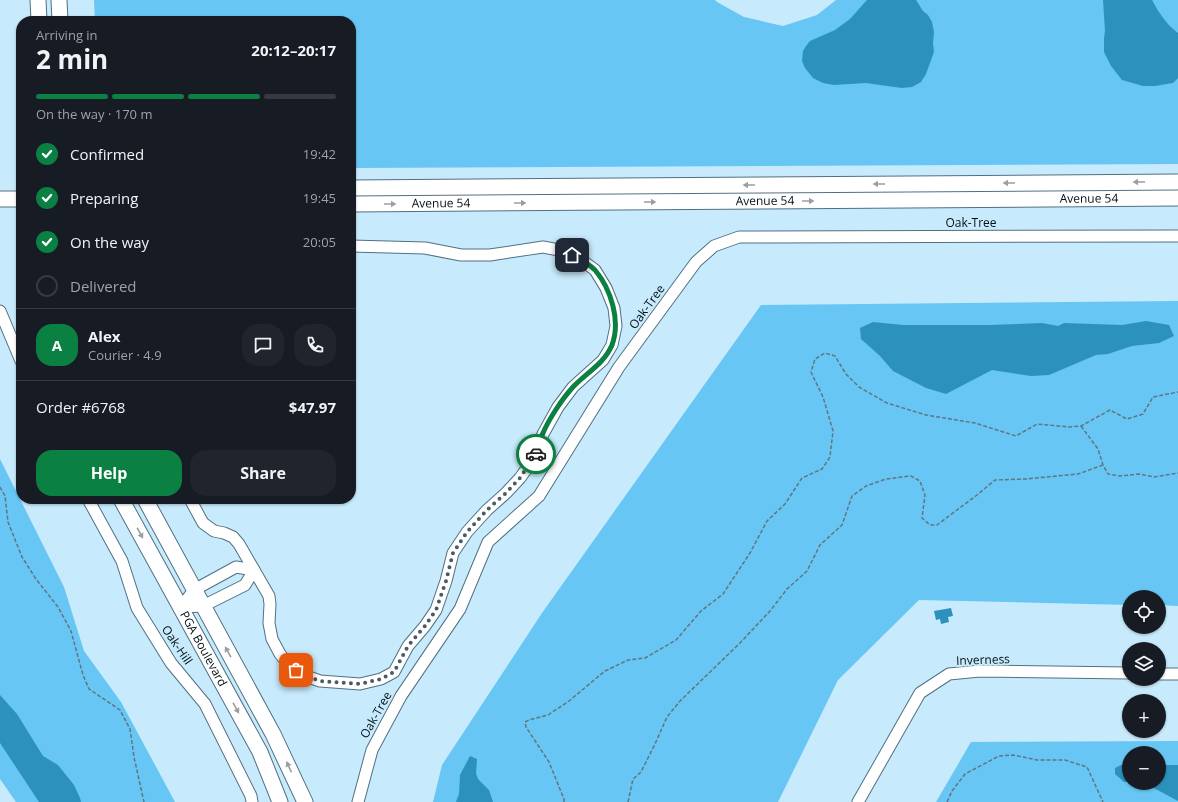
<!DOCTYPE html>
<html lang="en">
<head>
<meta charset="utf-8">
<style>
  :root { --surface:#171b24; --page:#20242c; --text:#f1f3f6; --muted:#9ea1a6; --line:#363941; --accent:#0b8043 }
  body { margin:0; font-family:"Open Sans",sans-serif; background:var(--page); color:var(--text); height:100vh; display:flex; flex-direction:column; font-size:15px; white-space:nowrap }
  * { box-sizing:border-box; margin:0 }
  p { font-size:13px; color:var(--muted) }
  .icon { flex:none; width:22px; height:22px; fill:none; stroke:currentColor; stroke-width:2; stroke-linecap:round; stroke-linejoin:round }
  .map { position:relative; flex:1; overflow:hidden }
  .panel { position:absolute; left:16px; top:16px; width:340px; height:488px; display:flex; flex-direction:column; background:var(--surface); border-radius:16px; box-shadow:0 1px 3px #0004 }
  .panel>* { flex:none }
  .tools { position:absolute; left:1122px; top:590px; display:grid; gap:8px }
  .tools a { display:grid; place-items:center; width:44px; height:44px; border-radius:50%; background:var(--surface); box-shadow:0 1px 3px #0004; font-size:20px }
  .pin { position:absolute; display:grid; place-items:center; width:34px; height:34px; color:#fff; margin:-17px; border-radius:8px; box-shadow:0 2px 6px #0006 }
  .courier { position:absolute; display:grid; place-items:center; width:40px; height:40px; margin:-20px; border:3px solid #0b8043; border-radius:50%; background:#fff; color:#222; box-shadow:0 1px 5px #0007 }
  .headline em { font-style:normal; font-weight:700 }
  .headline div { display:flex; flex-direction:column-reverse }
  .headline { display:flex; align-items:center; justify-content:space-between; height:68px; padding:0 20px }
  h1 { font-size:26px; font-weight:700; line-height:30px }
  .bar { display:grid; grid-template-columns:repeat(4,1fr); gap:6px 4px; align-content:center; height:48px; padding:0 20px }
  .bar i { height:5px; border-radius:3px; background:var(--line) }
  .bar .active { background:var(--accent) }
  .bar p { grid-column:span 4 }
  .line { display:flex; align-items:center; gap:10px; padding:0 20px; border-top:1px solid var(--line) }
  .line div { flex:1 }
  .round { display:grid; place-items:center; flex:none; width:42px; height:42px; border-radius:16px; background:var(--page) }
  ol { padding:0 20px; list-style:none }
  li { display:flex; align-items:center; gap:12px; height:44px }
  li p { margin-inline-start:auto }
  li .icon { padding:4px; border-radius:50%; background:var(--accent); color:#fff; stroke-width:4 }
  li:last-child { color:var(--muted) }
  li i { width:22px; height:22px; border:2px solid var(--line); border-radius:50% }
  .cta { display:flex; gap:8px; margin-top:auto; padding:8px 20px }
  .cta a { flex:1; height:46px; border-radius:16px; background:var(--accent); color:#fff; font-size:16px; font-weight:700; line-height:46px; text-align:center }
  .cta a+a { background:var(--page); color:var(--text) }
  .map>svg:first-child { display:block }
  .green { fill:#67c6f3; fill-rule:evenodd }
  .water { fill:#2c92bd }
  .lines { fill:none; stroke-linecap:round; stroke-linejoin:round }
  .street-casing { stroke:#517080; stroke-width:13 }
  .secondary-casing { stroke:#517080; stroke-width:17 }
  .path { stroke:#607681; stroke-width:1.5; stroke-dasharray:4 2; stroke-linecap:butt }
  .street { stroke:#fff; stroke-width:11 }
  .secondary { stroke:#fff; stroke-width:15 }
  .oneway { fill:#9b9fa2 }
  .done { stroke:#495c66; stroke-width:4; stroke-dasharray:0 7.2 }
  .route { stroke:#0b8043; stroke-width:5 }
  .labels { text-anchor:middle; stroke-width:4; stroke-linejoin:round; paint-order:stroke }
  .street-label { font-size:12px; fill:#051016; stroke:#c7eafc }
</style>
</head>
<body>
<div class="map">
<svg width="1178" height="802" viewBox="0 0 1178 802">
  <rect width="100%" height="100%" fill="#c7eafc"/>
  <g class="green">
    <polygon points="94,0 715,0 717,2 744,17 783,26 817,15 836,0 1178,0 1178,164 351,168 351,21 95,21"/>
    <polygon points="1178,301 1178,606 1159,605 1159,597 1129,597 1129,605 919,600 838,680 778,802 433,802 442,765 542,613 761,305"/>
    <polygon points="0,459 64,587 84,651 121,702 175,802 16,802 0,779"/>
    <path d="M1178,741v61h-242l35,-60zM1129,753h30v30h-30z"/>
  </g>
  <g class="water">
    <polygon points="867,0 916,0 923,11 928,15 932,22 934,32 933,43 934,52 926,74 921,82 912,87 902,88 866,83 834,85 823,83 813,78 805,68 802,61 803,51 806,46 810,41 835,30 850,19"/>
    <path d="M1103,0h49c7,13 14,24 26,33v45l-5,5 -18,3h-12l-21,-6 -11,-14 -7,-14v-14l1,-7z"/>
    <polygon points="1146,321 1169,325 1174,336 1159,343 1132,346 1108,354 1096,355 1049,375 1031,376 992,370 946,394 926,388 893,371 880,356 861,339 860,328 873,322 903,325 990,325 1042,323 1058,326 1064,323 1122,325"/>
    <polygon points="951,608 953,616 948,617 949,622 941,624 940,619 936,620 934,611"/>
    <polygon points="0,695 17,714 43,756 58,765 74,785 80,798 81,802 39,802 0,743"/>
    <polygon points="470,756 477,759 476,773 478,779 489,790 493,802 456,802 459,794 460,775"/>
    <polygon points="1121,765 1129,765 1129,782 1124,782 1115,774 1115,768"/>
    <polygon points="1159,765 1178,765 1178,801 1150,786 1132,783 1159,783"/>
  </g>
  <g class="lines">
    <defs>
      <g id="street">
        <polyline points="0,311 21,361"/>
        <polyline points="88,499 122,561 137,608 171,663 205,704 251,796 252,802"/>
        <polyline points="190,499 203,523 214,531 224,533 233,537 239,544 269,596 270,604 269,623 272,639 280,654 289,665 303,675 320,681 360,684 381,679 394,672 408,646 425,626 436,610 446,581 453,553 467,532 487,510 506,493 520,478 535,457 543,434 558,407 573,387 603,360 612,345 616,326 614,308 606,288 595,270 580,259 564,251 543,247 490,255 461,255 425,248 351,246"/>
        <polygon points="236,567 254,570 245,585 203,606 181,607 194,590"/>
        <polyline points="1159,674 1178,674"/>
        <polyline points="358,802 372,750 401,696 460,609 488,542 539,496 619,367 696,262 714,246 739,237 1178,236"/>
        <polyline points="858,802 920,693 949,674 980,671 1129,673"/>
      </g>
      <g id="secondary">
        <polyline points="38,0 39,21"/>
        <polyline points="59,0 60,21"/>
        <polyline points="351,188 1178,182"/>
        <polyline points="0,199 21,199"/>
        <path id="s1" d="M351,204l827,-6"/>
        <path id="s2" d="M121,499l139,253 20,50"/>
        <polyline points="145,499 273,734 305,802"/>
      </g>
    </defs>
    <use href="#street" class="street-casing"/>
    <use href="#secondary" class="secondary-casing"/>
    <g class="path">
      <polyline points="1081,426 1098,449 1103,465 1108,474 1120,476 1139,474 1154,477 1178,473"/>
      <polyline points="0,487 5,496 8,522 22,557 36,579 58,607 71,631 83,675 89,689 120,710 130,729 134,757 144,802"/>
      <polyline points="564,802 564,799 549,762 526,727 525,722 529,720 548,715 569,701 605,671 628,660 645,658 676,640 701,611 723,594 750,553 767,521 785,504 802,478 822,469 830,457 833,431 823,397 811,372 815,359 825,353 835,356 846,374 859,387 887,403 926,415 975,423 1016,436 1037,424 1069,427 1081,426 1110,410 1127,419 1143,414 1153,397 1178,392"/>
      <polyline points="628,802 633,779 641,772 655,744 667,717 680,701 740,643 770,611 787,589 807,571 820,545 842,525 852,496 866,486 886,479 911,476 920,481 925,495 922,518 930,525 937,525 977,495 995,480 1026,479 1078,474 1103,465"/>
      <polyline points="947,802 952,791 965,774 999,756 1013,755 1037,760 1065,760 1087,767 1103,802"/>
    </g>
    <use href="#street" class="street"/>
    <use href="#secondary" class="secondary"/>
  </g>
  <defs><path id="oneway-solid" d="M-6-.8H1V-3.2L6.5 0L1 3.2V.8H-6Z"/></defs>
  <g class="oneway">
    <use href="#oneway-solid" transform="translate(1139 182) rotate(180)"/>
    <use href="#oneway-solid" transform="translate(1009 183) rotate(180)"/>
    <use href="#oneway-solid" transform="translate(879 184) rotate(180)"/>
    <use href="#oneway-solid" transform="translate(749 185) rotate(180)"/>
    <use href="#oneway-solid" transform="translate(808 201)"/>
    <use href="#oneway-solid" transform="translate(650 202)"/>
    <use href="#oneway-solid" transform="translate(520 203)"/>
    <use href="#oneway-solid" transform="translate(390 204)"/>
    <use href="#oneway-solid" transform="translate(140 533) rotate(61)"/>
    <use href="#oneway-solid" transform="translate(228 652) rotate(-119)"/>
    <use href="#oneway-solid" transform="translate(236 708) rotate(61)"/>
    <use href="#oneway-solid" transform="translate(289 767) rotate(-115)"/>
  </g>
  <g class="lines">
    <polyline class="done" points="296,670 303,675 320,681 360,684 381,679 394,672 408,646 425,626 436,610 446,581 453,553 467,532 487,510 506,493 520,478 536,454"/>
    <path class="route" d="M536,454c2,-7 4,-14 7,-21 6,-14 19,-34 30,-46 13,-14 31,-23 39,-42 9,-24 -1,-56 -17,-75 -6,-6 -15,-11 -23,-15"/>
  </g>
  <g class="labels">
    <g class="street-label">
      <text dy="4" stroke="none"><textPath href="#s1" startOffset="738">Avenue 54</textPath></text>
      <text dy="4" stroke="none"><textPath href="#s1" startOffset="414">Avenue 54</textPath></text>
      <text dy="4" stroke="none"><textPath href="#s1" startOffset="90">Avenue 54</textPath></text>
      <text x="971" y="227">Oak-Tree</text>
      <text transform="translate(647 307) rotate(-54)" y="4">Oak-Tree</text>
      <text transform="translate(177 645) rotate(56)" y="4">Oak-Hill</text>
      <text dy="4" stroke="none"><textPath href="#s2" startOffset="171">PGA Boulevard</textPath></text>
      <text transform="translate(983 660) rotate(-2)" y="4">Inverness</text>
      <text transform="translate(376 715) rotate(-61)" y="4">Oak-Tree</text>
    </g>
  </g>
</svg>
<div class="tools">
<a><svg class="icon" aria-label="locate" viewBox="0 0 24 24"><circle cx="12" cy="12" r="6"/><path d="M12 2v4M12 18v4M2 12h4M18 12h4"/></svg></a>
<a><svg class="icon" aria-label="layers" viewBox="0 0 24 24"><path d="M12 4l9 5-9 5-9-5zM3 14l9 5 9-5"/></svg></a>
<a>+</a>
<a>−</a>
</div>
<div class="pin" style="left:296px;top:670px;background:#ea580c"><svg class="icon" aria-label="bag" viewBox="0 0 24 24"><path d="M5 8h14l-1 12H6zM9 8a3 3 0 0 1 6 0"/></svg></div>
<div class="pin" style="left:572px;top:255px;background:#1f2937"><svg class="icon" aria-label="home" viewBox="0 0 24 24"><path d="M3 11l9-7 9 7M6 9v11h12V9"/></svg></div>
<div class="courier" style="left:536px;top:454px"><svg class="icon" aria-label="car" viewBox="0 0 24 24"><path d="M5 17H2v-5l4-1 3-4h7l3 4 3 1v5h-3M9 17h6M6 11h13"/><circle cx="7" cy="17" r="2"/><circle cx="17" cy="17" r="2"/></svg></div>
<section class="panel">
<div class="headline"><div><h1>2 min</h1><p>Arriving in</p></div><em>20:12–20:17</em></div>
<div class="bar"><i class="active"></i><i class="active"></i><i class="active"></i><i></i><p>On the way · 170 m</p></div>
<ol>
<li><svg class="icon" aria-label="check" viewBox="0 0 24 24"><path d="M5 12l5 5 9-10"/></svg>Confirmed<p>19:42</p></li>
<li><svg class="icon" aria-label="check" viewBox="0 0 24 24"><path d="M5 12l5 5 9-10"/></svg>Preparing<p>19:45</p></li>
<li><svg class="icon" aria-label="check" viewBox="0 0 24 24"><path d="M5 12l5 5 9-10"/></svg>On the way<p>20:05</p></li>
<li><i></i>Delivered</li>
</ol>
<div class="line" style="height:72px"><b class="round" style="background:var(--accent);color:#fff">A</b><div><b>Alex</b><p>Courier · 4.9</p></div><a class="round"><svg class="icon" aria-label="chat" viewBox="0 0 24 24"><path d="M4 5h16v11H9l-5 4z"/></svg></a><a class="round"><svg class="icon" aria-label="phone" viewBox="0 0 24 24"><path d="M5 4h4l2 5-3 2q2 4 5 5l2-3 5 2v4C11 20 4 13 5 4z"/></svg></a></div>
<div class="line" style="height:52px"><div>Order #6768</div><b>$47.97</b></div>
<div class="cta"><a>Help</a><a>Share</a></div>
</section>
</div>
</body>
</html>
